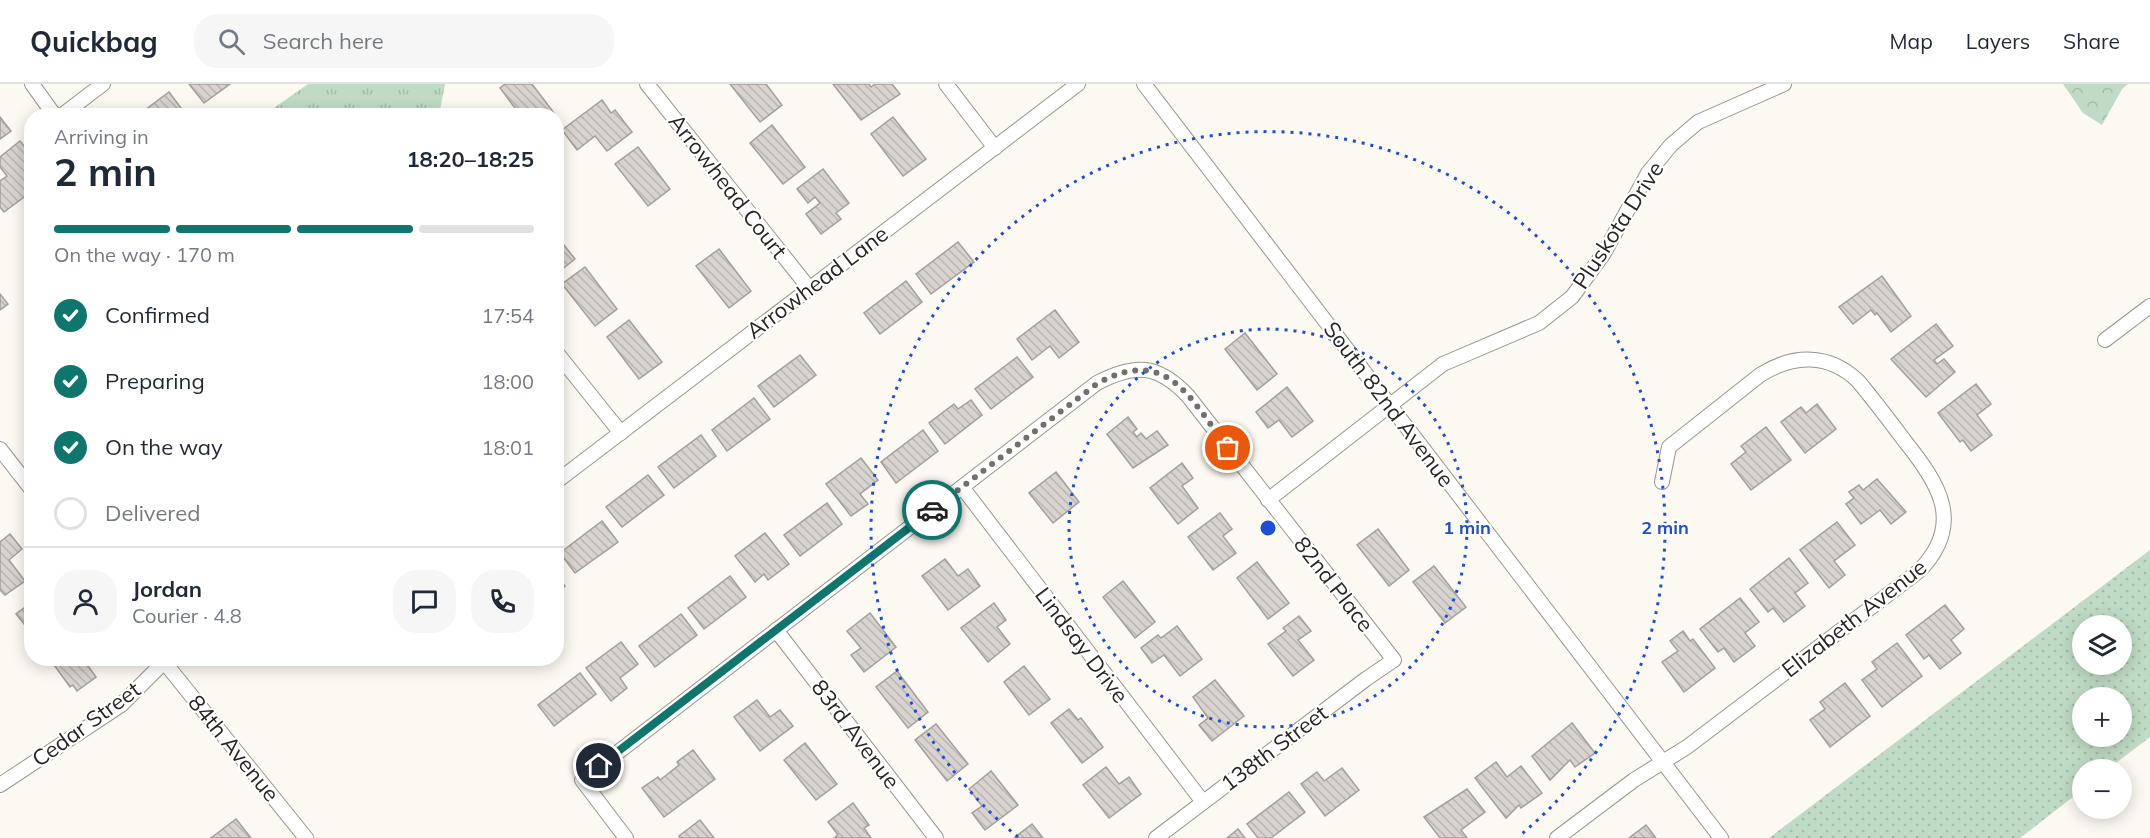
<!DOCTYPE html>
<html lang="en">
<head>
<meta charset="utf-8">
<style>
  :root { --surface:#fff; --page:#f6f6f7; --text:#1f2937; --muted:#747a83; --line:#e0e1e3; --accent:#0f766e }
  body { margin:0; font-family:Mulish,sans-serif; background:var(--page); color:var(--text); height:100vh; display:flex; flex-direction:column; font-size:22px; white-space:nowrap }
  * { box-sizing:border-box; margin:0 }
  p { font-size:20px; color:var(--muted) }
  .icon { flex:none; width:33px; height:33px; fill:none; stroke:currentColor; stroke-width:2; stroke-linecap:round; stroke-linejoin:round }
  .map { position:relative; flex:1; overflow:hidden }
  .sheet { position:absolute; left:24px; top:24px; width:540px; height:558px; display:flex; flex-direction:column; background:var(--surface); border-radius:24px; box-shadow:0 3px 15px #0003 }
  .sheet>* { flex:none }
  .tools { position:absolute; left:2072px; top:531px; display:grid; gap:12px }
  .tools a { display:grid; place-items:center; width:60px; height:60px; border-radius:50%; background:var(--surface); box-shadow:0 3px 15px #0003; font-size:30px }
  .pin { position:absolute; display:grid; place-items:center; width:51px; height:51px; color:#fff; margin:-26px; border:3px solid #fff; border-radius:50%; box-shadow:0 2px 6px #0007 }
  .courier { position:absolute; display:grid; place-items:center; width:60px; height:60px; margin:-30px; border:4px solid #0f766e; border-radius:50%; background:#fff; color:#222; box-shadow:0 2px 8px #0007 }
  .summary em { font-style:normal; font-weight:700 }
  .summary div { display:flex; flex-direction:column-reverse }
  .summary { display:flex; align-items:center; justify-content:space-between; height:102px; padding:0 30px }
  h1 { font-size:39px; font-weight:700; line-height:45px }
  .bar { display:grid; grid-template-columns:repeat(4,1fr); gap:9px 6px; align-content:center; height:72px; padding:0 30px }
  .bar i { height:8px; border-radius:4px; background:var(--line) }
  .bar .selected { background:var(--accent) }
  .bar p { grid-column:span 4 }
  .line { display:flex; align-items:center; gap:15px; padding:0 30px; border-top:2px solid var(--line) }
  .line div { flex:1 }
  .round { display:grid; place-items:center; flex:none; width:63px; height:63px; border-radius:24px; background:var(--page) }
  ol { padding:0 30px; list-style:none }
  li { display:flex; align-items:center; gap:18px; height:66px }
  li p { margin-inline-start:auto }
  li .icon { padding:6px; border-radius:50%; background:var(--accent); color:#fff; stroke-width:4 }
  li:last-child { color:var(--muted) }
  li i { width:33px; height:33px; border:3px solid var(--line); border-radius:50% }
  header { display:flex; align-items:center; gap:36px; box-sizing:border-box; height:84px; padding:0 30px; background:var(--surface); border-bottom:2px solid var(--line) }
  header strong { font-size:28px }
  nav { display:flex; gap:33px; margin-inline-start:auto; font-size:21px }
  .search { width:420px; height:54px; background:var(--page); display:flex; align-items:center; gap:15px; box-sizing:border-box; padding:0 21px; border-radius:24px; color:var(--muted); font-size:22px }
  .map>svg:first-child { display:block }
  .grass { fill:url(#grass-dots); fill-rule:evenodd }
  .forest { fill:url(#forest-crowns) }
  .park { fill:url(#park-tufts) }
  .building { fill:url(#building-back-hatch); stroke:#a59f9b; stroke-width:1.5 }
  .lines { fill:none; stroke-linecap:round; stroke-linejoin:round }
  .minor-casing { stroke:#999690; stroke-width:16 }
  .minor { stroke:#fff; stroke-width:14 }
  .done { stroke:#72706b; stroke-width:6; stroke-dasharray:0 10.8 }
  .route { stroke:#0f766e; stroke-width:8 }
  .ring { fill:none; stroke:#1d4ed8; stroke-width:3; stroke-dasharray:3 6 }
  .labels { text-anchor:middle; stroke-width:4.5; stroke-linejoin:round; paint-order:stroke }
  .street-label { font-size:22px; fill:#272623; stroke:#fff }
  .centre { fill:#1d4ed8; stroke:#fff; stroke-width:3 }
  .ring-label { font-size:18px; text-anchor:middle; font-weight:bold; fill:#1d4ed8; stroke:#fff; stroke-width:4.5; stroke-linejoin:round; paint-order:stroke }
</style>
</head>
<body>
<header>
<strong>Quickbag</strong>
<div class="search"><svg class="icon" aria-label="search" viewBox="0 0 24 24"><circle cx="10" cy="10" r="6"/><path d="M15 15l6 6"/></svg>Search here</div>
<nav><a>Map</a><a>Layers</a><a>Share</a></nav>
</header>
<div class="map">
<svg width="2150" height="754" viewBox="0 0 2150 754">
  <defs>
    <pattern id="grass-dots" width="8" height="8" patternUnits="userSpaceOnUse" patternTransform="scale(1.5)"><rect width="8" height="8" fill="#bfdbc5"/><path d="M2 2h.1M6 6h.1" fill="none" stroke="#a4bca9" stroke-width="1.8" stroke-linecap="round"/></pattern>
    <pattern id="forest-crowns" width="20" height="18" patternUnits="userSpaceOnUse" patternTransform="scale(1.5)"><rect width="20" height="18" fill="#bfdbc5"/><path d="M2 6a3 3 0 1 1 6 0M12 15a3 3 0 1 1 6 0" fill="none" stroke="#a4bca9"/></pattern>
    <pattern id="park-tufts" width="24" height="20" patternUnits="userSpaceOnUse" patternTransform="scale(1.5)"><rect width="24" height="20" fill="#bfdbc5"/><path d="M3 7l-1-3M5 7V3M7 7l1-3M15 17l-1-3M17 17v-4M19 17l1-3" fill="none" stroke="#a4bca9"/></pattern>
    <pattern id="building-back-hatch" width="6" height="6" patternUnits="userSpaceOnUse" patternTransform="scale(1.5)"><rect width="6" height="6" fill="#d9d3cf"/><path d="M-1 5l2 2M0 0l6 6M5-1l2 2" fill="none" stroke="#bab5b1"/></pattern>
  </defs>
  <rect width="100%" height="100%" fill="#fcf8f2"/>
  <path class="grass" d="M2150,466v187l-42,32 -26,1v20l-62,48h-251zM2082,542h39v38h-39zM2082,614h39v38h-39z"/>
  <polygon class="forest" points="2063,0 2128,0 2122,5 2102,41 2083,29"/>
  <polygon class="park" points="308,0 445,0 439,31 264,31"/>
  <g class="building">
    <polygon points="189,0 230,0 204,19"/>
    <polygon points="505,0 532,0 554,29 551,32 521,32 500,4"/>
    <polygon points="730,0 766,0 782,21 760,38"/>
    <polygon points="833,0 869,0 871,3 875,0 892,0 900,10 861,36"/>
    <polygon points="169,8 184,28 180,32 137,32"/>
    <polygon points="602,16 611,29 615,26 632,48 607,67 595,52 577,66 562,46"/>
    <polygon points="0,33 11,47 0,55"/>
    <polygon points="893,33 926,75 903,92 871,50"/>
    <polygon points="772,41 805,83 783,100 750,59"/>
    <polygon points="20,57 32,72 32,107 4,128 0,123 0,97 7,92 0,83 0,73"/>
    <polygon points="638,63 670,105 648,122 615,80"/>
    <polygon points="823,85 849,119 836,129 841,135 821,150 806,130 820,119 815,113 808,119 797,105"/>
    <polygon points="556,151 575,175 556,190"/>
    <polygon points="958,158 974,178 931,210 916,190"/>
    <polygon points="719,165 751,207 729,224 696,182"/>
    <polygon points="585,183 617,225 595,242 562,200"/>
    <polygon points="1882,192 1911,232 1891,248 1877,229 1875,231 1871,226 1853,240 1839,223"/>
    <polygon points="906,197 922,218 880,250 864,229"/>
    <polygon points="0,210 8,220 0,226"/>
    <polygon points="1055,226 1079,258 1059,274 1050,262 1032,276 1017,255"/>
    <polygon points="629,236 662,278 639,295 607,253"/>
    <polygon points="1936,240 1953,262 1934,276 1937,280 1944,275 1955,288 1926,313 1891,275"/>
    <polygon points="1245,249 1277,290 1257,306 1225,265"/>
    <polygon points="800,271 816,291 774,323 758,302"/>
    <polygon points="1017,273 1033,293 991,325 975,305"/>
    <polygon points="1976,300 1991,320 1977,331 1992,351 1971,367 1963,356 1960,358 1938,329"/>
    <polygon points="1287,303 1313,337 1292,353 1279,336 1268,344 1256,328"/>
    <polygon points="754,314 770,335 727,367 712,346"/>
    <polygon points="971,316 982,331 945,360 929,339 954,320 958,325"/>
    <polygon points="1817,320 1836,345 1805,369 1781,338 1801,323 1806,329"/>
    <polygon points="1128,333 1137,345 1133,348 1137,353 1141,349 1146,355 1157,347 1168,361 1133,384 1107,350"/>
    <polygon points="1766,343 1791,376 1751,406 1731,380 1746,368 1741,362"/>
    <polygon points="923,346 938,367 896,399 881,378"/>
    <polygon points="701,351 716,372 674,404 658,383"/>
    <polygon points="861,374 878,396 860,410 868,420 851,432 826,400"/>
    <polygon points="1182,379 1193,394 1182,402 1198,424 1178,440 1150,404"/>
    <polygon points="1056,388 1079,418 1053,439 1029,409"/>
    <polygon points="648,391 664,411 622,443 606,423"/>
    <polygon points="1877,395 1906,428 1891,440 1880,426 1861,440 1846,420 1854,414 1849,408 1859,401 1863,406"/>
    <polygon points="827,419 842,440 800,472 784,451"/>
    <polygon points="1220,429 1232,445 1223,452 1236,469 1213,486 1188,453"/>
    <polygon points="602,437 618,458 575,489 560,469"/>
    <polygon points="1837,438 1855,461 1834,477 1845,491 1829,504 1800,466"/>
    <polygon points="1378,445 1409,486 1389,502 1357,461"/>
    <polygon points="765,449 789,480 768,496 764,490 755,498 735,472"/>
    <polygon points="10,450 22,465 9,476 25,497 5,511 0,506 0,458"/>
    <polygon points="1789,474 1808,499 1795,509 1805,522 1784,538 1773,524 1768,528 1750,505"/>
    <polygon points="945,475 958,492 968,485 980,502 948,526 922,492"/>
    <polygon points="1257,478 1289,519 1268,535 1237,494"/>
    <polygon points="1434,482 1466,523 1445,539 1413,498"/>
    <polygon points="556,490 565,502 556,509"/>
    <polygon points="730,492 746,513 704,545 688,524"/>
    <polygon points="1123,497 1155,538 1135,554 1103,513"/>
    <polygon points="1740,514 1759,538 1745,549 1755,562 1734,578 1724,564 1718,568 1700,545"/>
    <polygon points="32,518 32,550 16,530"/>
    <polygon points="994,519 1006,536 997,543 1010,560 988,578 961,544"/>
    <polygon points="1945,521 1964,545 1951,556 1961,569 1940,585 1929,571 1924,575 1906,551"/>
    <polygon points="870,529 896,563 864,588 851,571 861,564 847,547"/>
    <polygon points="681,530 697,551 655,583 639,562"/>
    <polygon points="1299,532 1311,547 1298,556 1314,576 1293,592 1268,560 1286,547 1283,544"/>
    <polygon points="1177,542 1202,575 1180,592 1164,571 1152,579 1141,564 1158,551 1161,554"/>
    <polygon points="1683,547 1690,557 1693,555 1715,584 1684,608 1662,578 1678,567 1670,557"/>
    <polygon points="621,558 638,580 620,594 627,604 611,617 586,584"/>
    <polygon points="1897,559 1922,592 1882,623 1862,596 1877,585 1872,578"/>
    <polygon points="49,574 91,574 86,579 96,593 77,607 73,601 70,603"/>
    <polygon points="1024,582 1050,615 1029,631 1004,598"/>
    <polygon points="897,587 928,628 908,644 876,603"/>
    <polygon points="580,589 596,610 554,642 538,621"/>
    <polygon points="1215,596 1244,632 1212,657 1199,641 1208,634 1193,613"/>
    <polygon points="1845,599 1870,632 1830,663 1810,636 1825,625 1820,618"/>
    <polygon points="757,616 770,633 780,626 793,642 760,667 734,633"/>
    <polygon points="1069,625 1078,636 1081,634 1103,663 1082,679 1051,639"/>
    <polygon points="1572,639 1595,669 1575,683 1570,676 1550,696 1532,672"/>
    <polygon points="936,640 968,680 947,697 915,656"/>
    <polygon points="805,659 837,700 816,716 784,676"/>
    <polygon points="693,666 715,695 664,733 642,704 658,693 660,696 679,681 677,678"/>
    <polygon points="1496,678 1507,693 1521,682 1542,709 1521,724 1519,721 1506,734 1475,694"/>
    <polygon points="1106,683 1119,700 1129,693 1141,710 1109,734 1083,701"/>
    <polygon points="1342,684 1359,706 1325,732 1301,700 1317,688 1324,697"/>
    <polygon points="991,687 1018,721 985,746 972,729 982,722 969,705"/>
    <polygon points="1467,705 1485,728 1461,746 1467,754 1440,754 1424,733"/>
    <polygon points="1289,708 1305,728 1271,754 1258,754 1247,740"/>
    <polygon points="853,719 869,741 864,744 871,754 834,754 838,751 828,738"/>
    <polygon points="236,735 251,754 211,754"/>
    <polygon points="700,736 714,754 680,754 679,752"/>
    <polygon points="1032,740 1043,754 1014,754"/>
    <polygon points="1646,741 1656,754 1629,754"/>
    <polygon points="1238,745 1245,754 1227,754"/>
  </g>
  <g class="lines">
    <defs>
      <g id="minor">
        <polyline points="32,0 55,32"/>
        <polyline points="647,0 809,204"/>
        <polyline points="946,0 995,64"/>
        <polyline points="1144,0 1721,754"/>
        <polyline points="61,32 103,0"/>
        <polyline points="2105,256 2150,222"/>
        <polyline points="556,268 621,349"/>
        <polyline points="0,365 32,406"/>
        <polyline points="556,398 1078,0"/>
        <polyline points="962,403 1203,718"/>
        <polyline points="1268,416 1443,280 1539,239 1572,213 1604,169 1648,89 1671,61 1698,38 1784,0"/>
        <polyline points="776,546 936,754"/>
        <polyline points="161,574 306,754"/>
        <polyline points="0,701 121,621 168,574"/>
        <path d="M626,754l-44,-58 515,-397c38,-20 61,-19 91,13l206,264 -28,19 -210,159"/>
        <path d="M1557,754l77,-58 53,-33 232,-176c47,-48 19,-88 -15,-131 -15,-20 -30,-40 -46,-59 -29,-28 -65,-27 -98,-6l-91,72 -7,35"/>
      </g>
    </defs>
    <use href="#minor" class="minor-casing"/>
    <use href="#minor" class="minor"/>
  </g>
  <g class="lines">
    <path class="done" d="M932,426l166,-127c70,-38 92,16 130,65"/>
    <polyline class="route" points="599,682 932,426"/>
  </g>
  <g class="ring">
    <circle cx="1268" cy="444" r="199"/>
    <path d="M1018 753A397 397 0 1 1 1518 753"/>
  </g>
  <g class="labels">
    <g class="street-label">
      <text transform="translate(728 102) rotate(52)" y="8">Arrowhead Court</text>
      <text transform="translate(1618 141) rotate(-57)" y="8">Pluskota Drive</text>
      <text transform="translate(817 198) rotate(-37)" y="8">Arrowhead Lane</text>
      <text transform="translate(1389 320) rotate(53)" y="8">South 82nd Avenue</text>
      <text transform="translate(1334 500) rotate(52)" y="8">82nd Place</text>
      <text transform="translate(1854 534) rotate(-38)" y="8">Elizabeth Avenue</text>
      <text transform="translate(1082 561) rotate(53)" y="8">Lindsay Drive</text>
      <text transform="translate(86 640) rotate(-36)" y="8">Cedar Street</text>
      <text transform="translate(856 650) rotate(53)" y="8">83rd Avenue</text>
      <text transform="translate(234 664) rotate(51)" y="8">84th Avenue</text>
      <text transform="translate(1274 664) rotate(-37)" y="8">138th Street</text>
    </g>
  </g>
  <circle cx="1268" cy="444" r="9" class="centre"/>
  <g class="ring-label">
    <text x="1467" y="450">1 min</text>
    <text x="1665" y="450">2 min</text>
  </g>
</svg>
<div class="tools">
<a><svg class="icon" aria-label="layers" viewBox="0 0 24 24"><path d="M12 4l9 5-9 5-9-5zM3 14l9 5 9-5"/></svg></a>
<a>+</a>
<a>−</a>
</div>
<div class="pin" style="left:1228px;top:364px;background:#ea580c"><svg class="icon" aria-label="bag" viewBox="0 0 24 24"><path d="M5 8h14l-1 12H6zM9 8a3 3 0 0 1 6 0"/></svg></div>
<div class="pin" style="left:599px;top:682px;background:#1f2937"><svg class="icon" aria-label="home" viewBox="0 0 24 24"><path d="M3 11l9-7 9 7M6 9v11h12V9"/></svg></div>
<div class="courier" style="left:932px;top:426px"><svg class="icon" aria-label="car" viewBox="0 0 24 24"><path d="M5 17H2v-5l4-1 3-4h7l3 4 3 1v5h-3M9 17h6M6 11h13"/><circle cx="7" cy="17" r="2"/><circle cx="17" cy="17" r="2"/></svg></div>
<section class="sheet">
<div class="summary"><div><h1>2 min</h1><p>Arriving in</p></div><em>18:20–18:25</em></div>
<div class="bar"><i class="selected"></i><i class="selected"></i><i class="selected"></i><i></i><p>On the way · 170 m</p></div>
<ol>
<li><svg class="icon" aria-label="check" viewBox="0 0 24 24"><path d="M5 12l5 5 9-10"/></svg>Confirmed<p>17:54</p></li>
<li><svg class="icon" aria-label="check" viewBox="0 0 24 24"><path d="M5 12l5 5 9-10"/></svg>Preparing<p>18:00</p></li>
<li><svg class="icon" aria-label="check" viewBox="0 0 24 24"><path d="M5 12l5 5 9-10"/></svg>On the way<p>18:01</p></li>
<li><i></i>Delivered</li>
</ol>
<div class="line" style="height:108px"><a class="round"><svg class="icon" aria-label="person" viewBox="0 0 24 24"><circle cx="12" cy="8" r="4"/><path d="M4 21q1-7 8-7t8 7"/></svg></a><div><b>Jordan</b><p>Courier · 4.8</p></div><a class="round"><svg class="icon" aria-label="chat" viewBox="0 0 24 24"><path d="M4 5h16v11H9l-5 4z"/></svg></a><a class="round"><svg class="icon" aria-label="phone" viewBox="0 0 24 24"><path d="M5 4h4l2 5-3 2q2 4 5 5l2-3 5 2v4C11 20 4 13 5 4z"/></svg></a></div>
</section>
</div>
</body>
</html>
